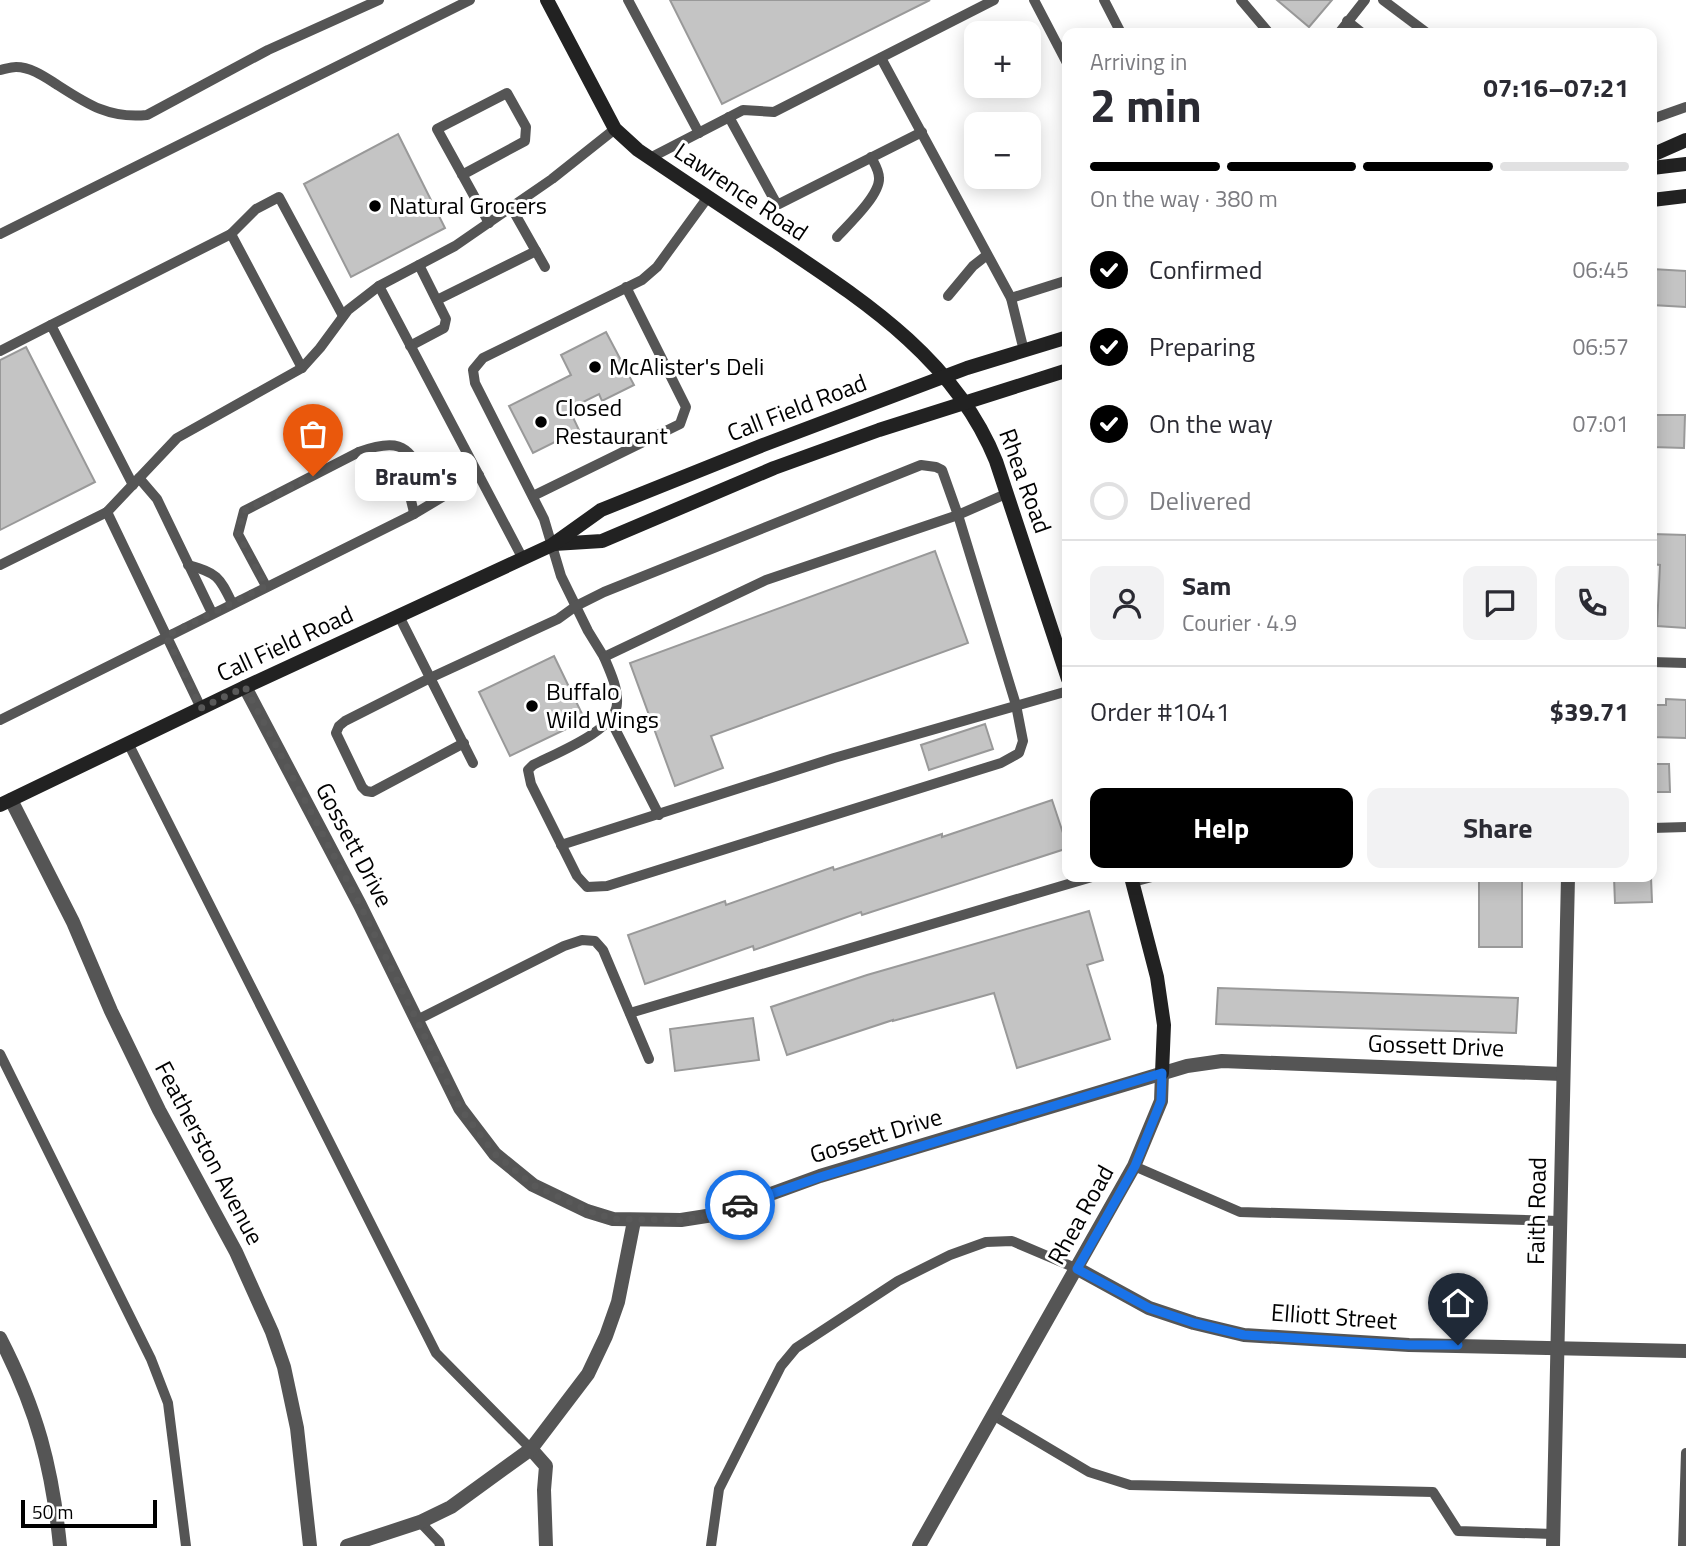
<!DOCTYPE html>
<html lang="en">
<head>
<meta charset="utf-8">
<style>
  :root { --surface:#fff; --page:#f2f2f3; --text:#2b2b33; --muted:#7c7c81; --line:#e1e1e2; --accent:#000 }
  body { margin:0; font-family:"Titillium Web",sans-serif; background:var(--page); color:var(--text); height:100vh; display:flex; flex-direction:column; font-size:26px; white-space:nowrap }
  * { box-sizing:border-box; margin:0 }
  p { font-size:23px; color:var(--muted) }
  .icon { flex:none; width:38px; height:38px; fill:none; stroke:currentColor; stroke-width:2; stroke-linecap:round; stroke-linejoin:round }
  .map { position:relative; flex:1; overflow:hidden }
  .side { position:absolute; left:1062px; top:28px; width:595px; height:854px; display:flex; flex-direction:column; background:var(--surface); border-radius:14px; box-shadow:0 4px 18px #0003 }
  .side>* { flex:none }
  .controls { position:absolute; left:964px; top:21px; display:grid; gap:14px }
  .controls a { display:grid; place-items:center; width:77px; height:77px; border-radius:14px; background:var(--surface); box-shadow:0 4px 18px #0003; font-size:35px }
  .scale { position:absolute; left:21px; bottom:18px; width:136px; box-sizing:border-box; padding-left:7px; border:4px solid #000; border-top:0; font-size:19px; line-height:24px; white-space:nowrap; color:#000; -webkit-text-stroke:5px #fff; paint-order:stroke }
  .pin { position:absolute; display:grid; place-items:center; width:60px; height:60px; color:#fff; margin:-72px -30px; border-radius:50% 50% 50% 0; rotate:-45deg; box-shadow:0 0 7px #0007 }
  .pin .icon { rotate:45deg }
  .courier { position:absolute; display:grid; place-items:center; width:70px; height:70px; margin:-35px; border:5px solid #1a73e8; border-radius:50%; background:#fff; color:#222; box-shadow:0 2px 9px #0007 }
  .bubble { position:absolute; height:49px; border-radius:14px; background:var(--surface); box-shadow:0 4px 18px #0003; font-size:23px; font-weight:700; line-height:49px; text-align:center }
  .overview em { font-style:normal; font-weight:700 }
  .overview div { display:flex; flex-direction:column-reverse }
  .overview { display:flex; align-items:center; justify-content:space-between; height:119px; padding:0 28px }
  h1 { font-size:46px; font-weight:700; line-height:52px }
  .bar { display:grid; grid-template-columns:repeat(4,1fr); gap:10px 7px; align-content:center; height:84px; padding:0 28px }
  .bar i { height:9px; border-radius:5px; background:var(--line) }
  .bar .selected { background:var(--accent) }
  .bar p { grid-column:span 4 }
  .line { display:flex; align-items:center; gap:18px; padding:0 28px; border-top:2px solid var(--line) }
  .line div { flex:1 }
  .round { display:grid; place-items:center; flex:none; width:74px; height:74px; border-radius:14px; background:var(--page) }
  ol { padding:0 28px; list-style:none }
  li { display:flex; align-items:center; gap:21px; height:77px }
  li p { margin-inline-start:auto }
  li .icon { padding:7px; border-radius:50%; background:var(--accent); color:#fff; stroke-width:4 }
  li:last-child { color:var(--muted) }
  li i { width:38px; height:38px; border:4px solid var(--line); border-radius:50% }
  .primary-button { display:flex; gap:14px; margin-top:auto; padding:14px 28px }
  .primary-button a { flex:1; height:80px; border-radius:14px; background:var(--accent); color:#fff; font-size:28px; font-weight:700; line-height:80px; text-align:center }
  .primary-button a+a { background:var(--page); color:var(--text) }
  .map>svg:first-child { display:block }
  .building { fill:#c4c4c4; stroke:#999; stroke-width:2 }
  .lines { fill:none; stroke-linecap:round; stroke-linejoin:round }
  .lane { stroke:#555; stroke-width:10 }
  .street { stroke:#555; stroke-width:14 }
  .secondary { stroke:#222; stroke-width:14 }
  .done { stroke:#595959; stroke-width:7; stroke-dasharray:0 12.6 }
  .route { stroke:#1a73e8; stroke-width:9 }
  .poi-dot { fill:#000; stroke:#fff; stroke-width:2.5 }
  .labels { text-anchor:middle; stroke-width:6; stroke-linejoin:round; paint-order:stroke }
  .street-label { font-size:24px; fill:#000; stroke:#fff }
  .poi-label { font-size:24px; fill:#000; stroke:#fff; text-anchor:start }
</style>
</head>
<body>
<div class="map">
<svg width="1686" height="1546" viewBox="0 0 1686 1546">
  <rect width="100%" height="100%" fill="#fff"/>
  <g class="building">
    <polygon points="670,0 930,0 722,104"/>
    <polygon points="1277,0 1332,0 1309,27"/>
    <polygon points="398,134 445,228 351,277 304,184"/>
    <polygon points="1652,269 1686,271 1686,307 1652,305"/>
    <polygon points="606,332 634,385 602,401 599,394 569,409 579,430 533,453 509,406 571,375 561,355"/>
    <polygon points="26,347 95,482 0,530 0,360"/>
    <polygon points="1652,415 1685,415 1684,448 1652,447"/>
    <polygon points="1652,534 1686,535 1686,628 1657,626 1660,565 1652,564"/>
    <polygon points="935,551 968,643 711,736 723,768 675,786 630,663"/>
    <polygon points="554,656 585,720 510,756 479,692"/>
    <polygon points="1666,699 1686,700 1686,738 1652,737 1652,705 1666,705"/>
    <polygon points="985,724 993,749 929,770 921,745"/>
    <polygon points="1652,764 1669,764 1670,792 1652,792"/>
    <polygon points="1052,800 1068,848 862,915 861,912 754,950 753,946 645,984 628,935 725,901 726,905 833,867 834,870 942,834 942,837"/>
    <rect x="1479" y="877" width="43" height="70"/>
    <polygon points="1614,877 1651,877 1652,902 1615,903"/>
    <polygon points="1089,911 1103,960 1087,965 1110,1039 1017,1068 994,993 893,1021 893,1020 787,1055 771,1007 867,975"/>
    <polygon points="1218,988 1518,998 1516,1033 1216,1024"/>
    <polygon points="753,1018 759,1060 675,1071 670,1029"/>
  </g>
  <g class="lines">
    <g class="lane">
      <polyline points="628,0 699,133"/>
      <polyline points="1034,0 1068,65"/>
      <polyline points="1104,0 1121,33"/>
      <polyline points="1241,0 1269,33"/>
      <polyline points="1383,0 1427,33"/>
      <polyline points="1347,21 1362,33"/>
      <polyline points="1339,33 1365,0"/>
      <polyline points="881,58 1011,298 1024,351"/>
      <path d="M0,70c5,-1 11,-3 16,-3 15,0 29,10 40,17 31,20 53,35 91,31l121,-65 111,-50"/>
      <polyline points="729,117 775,201 779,204 922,132"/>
      <polyline points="1652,119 1686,107"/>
      <polyline points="650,158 743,110 774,112 994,0"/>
      <polyline points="462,175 525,141 526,127 507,93 437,129 489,223"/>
      <polyline points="708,197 657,267 642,280 483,358 473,370 475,383 544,519 561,576 588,631 604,657 766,580 958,515 1008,493"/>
      <polyline points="511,207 545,267"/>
      <polyline points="0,234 470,0"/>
      <polyline points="231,234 256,209 279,197 343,316"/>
      <path d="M837,237c12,-13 43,-42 42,-59 0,-8 -5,-15 -8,-21"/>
      <polyline points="948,296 973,266 987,255"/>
      <polyline points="1011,298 1068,280"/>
      <polyline points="437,300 536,251"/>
      <polyline points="51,325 231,234 302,368"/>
      <polyline points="410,346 444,328 446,319 419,265"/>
      <polyline points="0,351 51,325 133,485"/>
      <path d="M359,452c33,-12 51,-11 63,25l-11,18"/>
      <polyline points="139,478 157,499 212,613"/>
      <polyline points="533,496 680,424 686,407 626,287"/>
      <polyline points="523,559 379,286 455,246 552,179 615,129"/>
      <polyline points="0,565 107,512"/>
      <path d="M188,565c29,8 31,11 44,38"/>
      <path d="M266,586l-28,-52 6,-23 115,-59c32,13 50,26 55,62"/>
      <polyline points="399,616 473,763"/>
      <polyline points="1652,662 1686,663"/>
      <polyline points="201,708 107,512 177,438 302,368 320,348 348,310 379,286"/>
      <polyline points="610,719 659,815"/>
      <polyline points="0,720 414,514 479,475"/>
      <polyline points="128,743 436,1353 531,1449"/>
      <path d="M464,743l-92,49 -6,-1 -4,-4 -26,-54 3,-7 6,-5 85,-43 128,-59 18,-13 28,-14 317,-127 15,2 6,3 16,45 58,190 7,36 -4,12 -18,10 -394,123 -20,1 -10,-11 -46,-92 -3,-14 5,-5c21,-11 84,-35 84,-62 1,-15 -7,-32 -13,-46"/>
      <polyline points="1652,828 1686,827"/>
      <polyline points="561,845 834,758 1068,691"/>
      <polyline points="1133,882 1152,877"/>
      <polyline points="630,1013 1092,877"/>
      <polyline points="417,1020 564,946 582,940 595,941 603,950 649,1059"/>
      <polyline points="0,1054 151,1359 168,1403 186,1546"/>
      <polyline points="1134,1166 1240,1212 1559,1221"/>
      <polyline points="993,1415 1089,1472 1130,1485 1433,1492 1458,1531 1553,1534"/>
      <polyline points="420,1522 439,1542 440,1546"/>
      <polyline points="711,1546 719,1489 781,1366 796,1348 898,1281 950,1255 986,1242 1012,1241 1078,1269"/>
      <polyline points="1683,1546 1686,1453"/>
    </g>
    <g class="street">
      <polyline points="245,687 360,905 460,1108 495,1154 533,1185 587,1211 613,1219 681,1220 713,1215 820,1176 1187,1066 1222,1061 1562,1074"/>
      <polyline points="11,800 73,922 111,1011 159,1110 236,1252 272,1332 284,1367 297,1428 310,1546"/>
      <polyline points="1078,1269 1149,1308 1194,1323 1244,1335 1409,1345 1686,1351"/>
      <path d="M0,1338c37,72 52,128 60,208"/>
      <polyline points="531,1449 546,1466 544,1490 546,1546"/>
      <polyline points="347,1546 420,1522 451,1507 531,1449 588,1374 606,1336 618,1302 634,1221"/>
      <polyline points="919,1546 1134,1166 1161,1101 1162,1073"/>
      <polyline points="1553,1546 1568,877"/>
    </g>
    <g class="secondary">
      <path d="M547,0l68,129 23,21c46,31 92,62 138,92 88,59 179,117 220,219l72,218"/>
      <polyline points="1652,155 1686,140"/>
      <polyline points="1652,168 1686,164"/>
      <polyline points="1652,200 1686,196"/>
      <polyline points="554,544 602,541 774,468 879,430 1068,370"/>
      <polyline points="0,805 245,687 552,545 601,510 763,445 967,368 1068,337"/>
      <polyline points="1131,877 1157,977 1164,1025 1162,1073"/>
    </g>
  </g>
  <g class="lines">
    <polyline class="done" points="313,476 244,511 238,534 266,586 166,636 201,708 245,687 360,905 460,1108 495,1154 533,1185 587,1210 613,1219 681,1220 713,1215 740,1205"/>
    <polyline class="route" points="740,1205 820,1177 1162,1073 1161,1101 1135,1166 1077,1269 1149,1308 1194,1323 1244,1335 1409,1345 1458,1345"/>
  </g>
  <g class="poi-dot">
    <circle cx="375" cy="206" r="7"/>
    <circle cx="595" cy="367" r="7"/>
    <circle cx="541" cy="422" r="7"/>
    <circle cx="532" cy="706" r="7"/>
  </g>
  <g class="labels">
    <g class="street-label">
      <text transform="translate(741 192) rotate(34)" y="8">Lawrence Road</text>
      <text transform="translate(797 408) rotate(-21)" y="8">Call Field Road</text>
      <text transform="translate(1025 481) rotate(70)" y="8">Rhea Road</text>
      <text transform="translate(285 644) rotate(-25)" y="8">Call Field Road</text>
      <text transform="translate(354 845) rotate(62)" y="8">Gossett Drive</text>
      <text transform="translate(1436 1046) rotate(2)" y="8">Gossett Drive</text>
      <text transform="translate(876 1136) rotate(-17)" y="8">Gossett Drive</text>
      <text transform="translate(209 1153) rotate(62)" y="8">Featherston Avenue</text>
      <text transform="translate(1537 1211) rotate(-89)" y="8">Faith Road</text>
      <text transform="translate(1081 1215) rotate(-61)" y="8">Rhea Road</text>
      <text transform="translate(1334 1317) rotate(4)" y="8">Elliott Street</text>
    </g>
    <g class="poi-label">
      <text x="389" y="214">Natural Grocers</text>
      <text x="609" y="375">McAlister's Deli</text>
      <text x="555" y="416">Closed<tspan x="555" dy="28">Restaurant</tspan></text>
      <text x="546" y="700">Buffalo<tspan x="546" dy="28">Wild Wings</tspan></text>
    </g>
  </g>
</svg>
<div class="controls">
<a>+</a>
<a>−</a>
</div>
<div class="scale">50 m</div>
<div class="pin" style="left:313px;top:476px;background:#ea580c"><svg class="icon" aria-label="bag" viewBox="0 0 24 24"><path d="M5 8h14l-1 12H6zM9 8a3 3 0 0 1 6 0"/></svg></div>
<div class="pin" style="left:1458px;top:1345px;background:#1f2937"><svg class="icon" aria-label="home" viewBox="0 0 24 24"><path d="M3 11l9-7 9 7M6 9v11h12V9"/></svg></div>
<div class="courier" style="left:740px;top:1205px"><svg class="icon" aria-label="car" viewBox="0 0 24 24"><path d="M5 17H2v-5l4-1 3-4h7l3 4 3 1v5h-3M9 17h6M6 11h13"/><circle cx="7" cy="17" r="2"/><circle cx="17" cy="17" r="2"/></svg></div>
<div class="bubble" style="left:355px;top:452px;width:122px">Braum's</div>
<section class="side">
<div class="overview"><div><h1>2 min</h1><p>Arriving in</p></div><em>07:16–07:21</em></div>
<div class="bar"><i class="selected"></i><i class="selected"></i><i class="selected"></i><i></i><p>On the way · 380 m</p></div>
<ol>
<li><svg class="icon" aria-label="check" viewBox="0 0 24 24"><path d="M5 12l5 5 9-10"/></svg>Confirmed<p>06:45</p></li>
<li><svg class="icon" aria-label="check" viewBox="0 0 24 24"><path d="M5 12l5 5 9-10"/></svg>Preparing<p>06:57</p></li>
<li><svg class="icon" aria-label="check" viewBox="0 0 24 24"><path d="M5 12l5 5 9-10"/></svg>On the way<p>07:01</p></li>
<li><i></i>Delivered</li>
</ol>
<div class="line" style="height:126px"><a class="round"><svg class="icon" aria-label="person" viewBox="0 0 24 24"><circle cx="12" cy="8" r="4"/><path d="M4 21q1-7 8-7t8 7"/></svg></a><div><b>Sam</b><p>Courier · 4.9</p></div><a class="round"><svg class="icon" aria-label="chat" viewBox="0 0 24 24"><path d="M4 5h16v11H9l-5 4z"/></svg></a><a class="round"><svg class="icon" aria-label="phone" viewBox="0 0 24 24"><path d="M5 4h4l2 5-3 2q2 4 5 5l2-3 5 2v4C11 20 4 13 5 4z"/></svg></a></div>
<div class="line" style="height:91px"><div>Order #1041</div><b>$39.71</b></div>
<div class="primary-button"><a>Help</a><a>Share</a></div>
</section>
</div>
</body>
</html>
